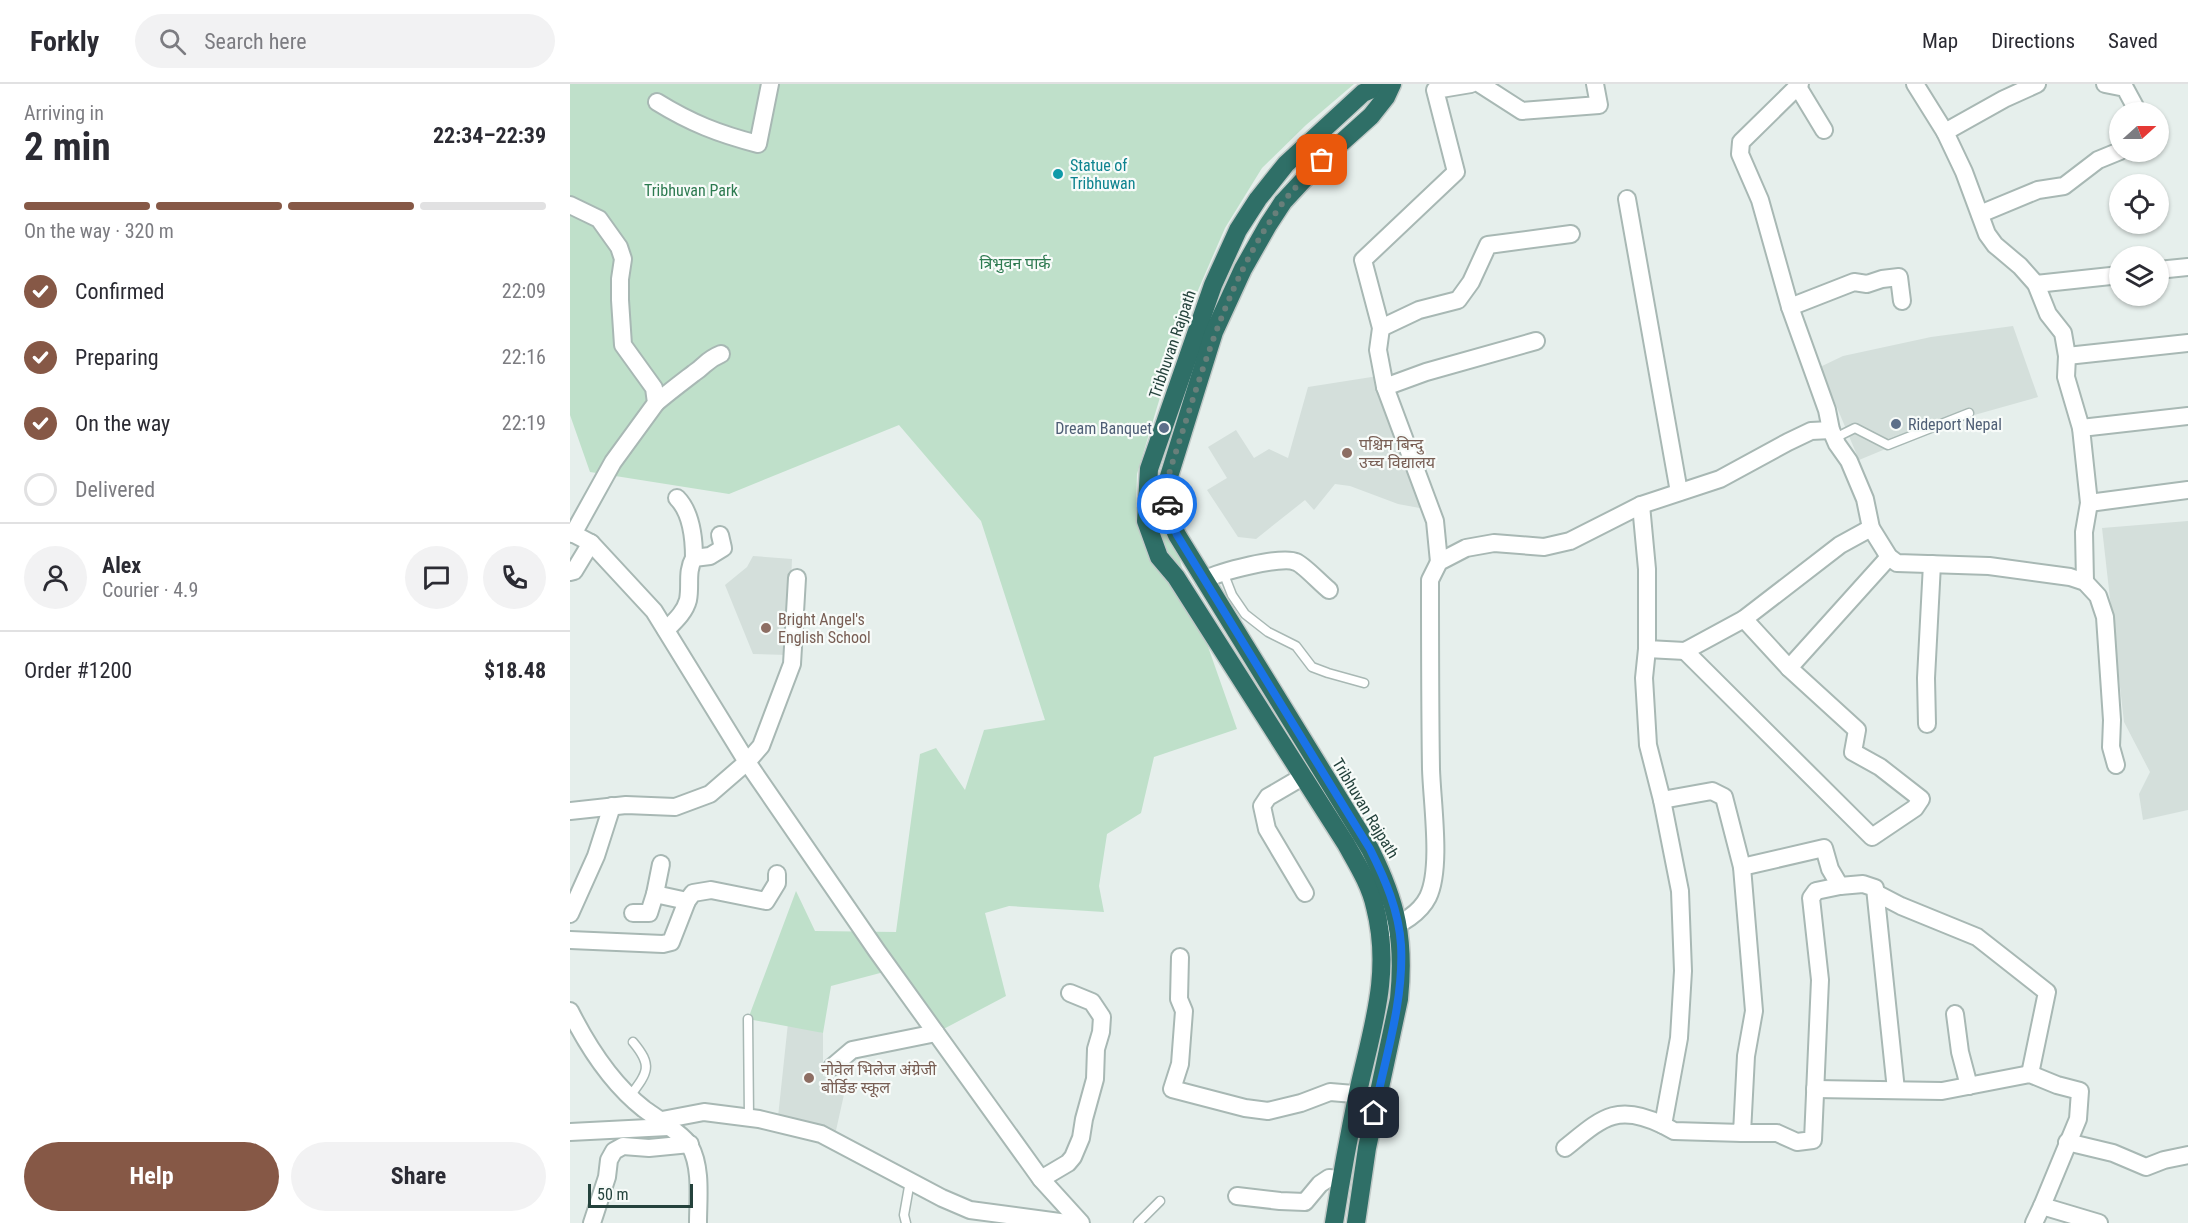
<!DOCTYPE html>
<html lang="en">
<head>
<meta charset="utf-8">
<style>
  :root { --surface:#fff; --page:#f2f2f3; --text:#2b2b33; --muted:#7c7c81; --line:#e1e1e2; --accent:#865846 }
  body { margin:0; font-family:"Roboto Condensed","Noto Sans Devanagari",sans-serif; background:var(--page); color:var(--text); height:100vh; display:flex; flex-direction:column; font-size:22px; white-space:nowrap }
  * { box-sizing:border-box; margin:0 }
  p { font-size:20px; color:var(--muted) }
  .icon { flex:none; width:33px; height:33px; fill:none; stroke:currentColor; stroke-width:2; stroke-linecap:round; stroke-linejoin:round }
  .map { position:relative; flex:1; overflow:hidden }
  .sheet { display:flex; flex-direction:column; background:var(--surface); width:570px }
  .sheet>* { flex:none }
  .needle { width:39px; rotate:69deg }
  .fabs { position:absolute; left:1539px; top:18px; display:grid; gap:12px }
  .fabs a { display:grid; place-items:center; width:60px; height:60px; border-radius:50%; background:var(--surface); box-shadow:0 2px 4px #0004; font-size:30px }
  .scale { position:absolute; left:18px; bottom:15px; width:105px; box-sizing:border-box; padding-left:6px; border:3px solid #24423c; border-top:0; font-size:16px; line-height:21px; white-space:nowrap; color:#24423c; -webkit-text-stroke:4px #f7fbf9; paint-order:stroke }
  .pin { position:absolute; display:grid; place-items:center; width:51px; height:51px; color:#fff; margin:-26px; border-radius:12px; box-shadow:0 3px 9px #0006 }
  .courier { position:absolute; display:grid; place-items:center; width:60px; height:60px; margin:-30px; border:4px solid #1a73e8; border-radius:50%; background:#fff; color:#222; box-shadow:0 2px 8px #0007 }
  .head em { font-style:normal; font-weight:700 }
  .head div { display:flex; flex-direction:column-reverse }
  .head { display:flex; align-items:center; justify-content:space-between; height:102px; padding:0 24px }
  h1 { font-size:39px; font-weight:700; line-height:45px }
  .bar { display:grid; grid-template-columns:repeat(4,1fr); gap:9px 6px; align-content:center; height:72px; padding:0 24px }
  .bar i { height:8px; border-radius:4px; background:var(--line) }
  .bar .on { background:var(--accent) }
  .bar p { grid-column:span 4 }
  .line { display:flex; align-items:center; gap:15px; padding:0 24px; border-top:2px solid var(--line) }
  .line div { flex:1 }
  .round { display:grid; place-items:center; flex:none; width:63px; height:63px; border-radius:32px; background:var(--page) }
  ol { padding:0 24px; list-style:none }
  li { display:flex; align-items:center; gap:18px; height:66px }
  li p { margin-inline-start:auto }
  li .icon { padding:6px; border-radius:50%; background:var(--accent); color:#fff; stroke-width:4 }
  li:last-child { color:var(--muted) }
  li i { width:33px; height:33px; border:3px solid var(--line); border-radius:50% }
  .action { display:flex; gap:12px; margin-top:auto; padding:12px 24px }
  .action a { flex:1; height:69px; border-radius:36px; background:var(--accent); color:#fff; font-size:24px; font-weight:700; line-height:69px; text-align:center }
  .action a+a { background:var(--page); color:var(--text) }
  header { display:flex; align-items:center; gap:36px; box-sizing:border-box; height:84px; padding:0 30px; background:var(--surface); border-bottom:2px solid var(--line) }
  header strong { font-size:28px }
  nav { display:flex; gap:33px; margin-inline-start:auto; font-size:21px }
  .search { width:420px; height:54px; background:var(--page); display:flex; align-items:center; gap:15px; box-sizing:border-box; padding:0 21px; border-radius:33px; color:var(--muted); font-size:22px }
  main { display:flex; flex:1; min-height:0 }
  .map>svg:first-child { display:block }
  .built { fill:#d4dfdb }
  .green { fill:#bfe0ca }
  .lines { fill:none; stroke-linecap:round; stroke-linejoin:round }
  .lane-casing { stroke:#a8b8b4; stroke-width:11 }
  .street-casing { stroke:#a8b8b4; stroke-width:20 }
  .highway-casing { stroke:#c2cac8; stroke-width:21 }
  .lane { stroke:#fff; stroke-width:8 }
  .street { stroke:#fff; stroke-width:16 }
  .highway { stroke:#2f6f67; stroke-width:18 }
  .done { stroke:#687f7a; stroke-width:6; stroke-dasharray:0 10.8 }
  .route { stroke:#1a73e8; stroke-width:8 }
  .culture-dot { fill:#0f9aa8; stroke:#f7fbf9; stroke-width:2 }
  .service-dot { fill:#5c6f8a; stroke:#f7fbf9; stroke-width:2 }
  .education-dot { fill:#8d6e63; stroke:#f7fbf9; stroke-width:2 }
  .labels { text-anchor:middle; stroke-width:4.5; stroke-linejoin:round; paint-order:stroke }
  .culture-label { font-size:16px; fill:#0d838f; stroke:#f7fbf9; text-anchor:start }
  .park-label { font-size:16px; fill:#2d7a50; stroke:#f7fbf9 }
  .street-label { font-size:16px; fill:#24423c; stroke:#f7fbf9 }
  .service-label { font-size:16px; fill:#4e5e75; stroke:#f7fbf9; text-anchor:start }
  .education-label { font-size:16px; fill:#785e54; stroke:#f7fbf9; text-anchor:start }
</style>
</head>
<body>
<header>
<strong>Forkly</strong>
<div class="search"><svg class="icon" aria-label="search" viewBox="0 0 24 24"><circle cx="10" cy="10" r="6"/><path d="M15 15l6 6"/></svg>Search here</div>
<nav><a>Map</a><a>Directions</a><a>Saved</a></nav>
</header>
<main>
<section class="sheet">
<div class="head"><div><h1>2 min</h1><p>Arriving in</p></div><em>22:34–22:39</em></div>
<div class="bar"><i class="on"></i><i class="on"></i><i class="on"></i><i></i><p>On the way · 320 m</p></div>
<ol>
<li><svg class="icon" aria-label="check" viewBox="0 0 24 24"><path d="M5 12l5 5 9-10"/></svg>Confirmed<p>22:09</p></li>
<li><svg class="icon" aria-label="check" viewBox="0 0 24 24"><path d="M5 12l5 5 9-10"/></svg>Preparing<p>22:16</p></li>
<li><svg class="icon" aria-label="check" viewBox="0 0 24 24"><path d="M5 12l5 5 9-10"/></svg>On the way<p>22:19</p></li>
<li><i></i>Delivered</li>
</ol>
<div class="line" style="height:108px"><a class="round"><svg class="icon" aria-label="person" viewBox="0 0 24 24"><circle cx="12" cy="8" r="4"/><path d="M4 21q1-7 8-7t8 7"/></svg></a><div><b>Alex</b><p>Courier · 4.9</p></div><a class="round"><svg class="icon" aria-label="chat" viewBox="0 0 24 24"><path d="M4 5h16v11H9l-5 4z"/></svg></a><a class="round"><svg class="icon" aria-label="phone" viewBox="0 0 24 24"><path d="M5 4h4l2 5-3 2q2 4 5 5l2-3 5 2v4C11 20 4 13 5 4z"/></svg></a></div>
<div class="line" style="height:78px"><div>Order #1200</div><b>$18.48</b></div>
<div class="action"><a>Help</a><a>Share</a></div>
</section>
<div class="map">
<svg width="1618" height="1139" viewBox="0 0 1618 1139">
  <rect width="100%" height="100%" fill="#e6efec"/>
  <g class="built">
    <polygon points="1443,242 1468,313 1383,337 1289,376 1250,283 1273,272 1361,253"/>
    <polygon points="808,292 855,425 828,420 780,402 765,400 744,426 735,416 686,455 668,453 637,406 657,394 638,363 666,346 684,374 699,365 718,374 738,303"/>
    <polygon points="1618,437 1618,726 1573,736 1569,710 1580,688 1554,638 1532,444"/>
    <polygon points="183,472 222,475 218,571 183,570 155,501 177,483"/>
    <polygon points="218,939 253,949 253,992 277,997 265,1051 208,1033"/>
  </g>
  <polygon class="green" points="0,0 784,0 736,41 692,84 655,144 609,250 567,390 566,423 598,430 617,503 667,645 584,673 571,729 537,750 529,802 534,828 439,822 415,829 436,912 366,949 314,888 261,902 253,949 178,935 226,807 245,847 326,848 350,670 366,664 395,706 414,646 475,636 411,437 329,341 159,410 20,388 0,331"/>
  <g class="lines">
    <defs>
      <g id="lane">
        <polyline points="1265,354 1285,344 1318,361 1399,329"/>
        <polyline points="653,488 662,511 675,530 698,548 726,562 742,583 758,589 794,599"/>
        <polyline points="178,935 179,1034"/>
        <path d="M60,1012c18,-24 23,-30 3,-54"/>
        <polyline points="336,1139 334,1131 340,1097"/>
        <polyline points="568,1139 590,1117"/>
      </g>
      <g id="street">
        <polyline points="910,0 952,27 1029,21 1025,0"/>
        <polyline points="1230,0 1171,58 1170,70 1190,116 1220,223 1257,326 1261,346 1267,360 1279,377 1295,415 1301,444 1319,473 1327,479 1419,482 1500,493 1515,498 1528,512 1535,533 1542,636 1541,663 1546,681"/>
        <polyline points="1345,0 1375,48 1394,88 1417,150 1425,161 1450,182 1466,200 1478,230 1493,249 1497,272 1496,293 1511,344 1519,419 1514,448 1515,498"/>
        <polyline points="1535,0 1555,4 1568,28"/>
        <polyline points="1228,3 1254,46"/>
        <path d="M87,18c34,21 62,32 101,42l12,-60"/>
        <polyline points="1375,48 1434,15 1467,0"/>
        <polyline points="1057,115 1109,408"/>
        <polyline points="0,121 29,135 49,163 53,175 50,195 50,216 53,261 84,304 86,319 43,378 3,450"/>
        <polyline points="1410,130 1468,106 1494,102 1528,76 1550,67"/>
        <polyline points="1588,186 1618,183"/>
        <polyline points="1466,200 1550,191"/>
        <polyline points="1220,223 1284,198 1297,200 1312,195 1329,193 1332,217"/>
        <polyline points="811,244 849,226 888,216 901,198 918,161 1001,150"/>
        <polyline points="1497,272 1618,259"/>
        <polyline points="815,303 856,288 966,257"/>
        <path d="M86,319c13,-11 25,-20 38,-30 12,-8 12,-13 27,-19"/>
        <polyline points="1511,344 1618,332"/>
        <path d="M107,414c14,14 17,40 17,60"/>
        <polyline points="1519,419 1618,406"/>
        <polyline points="1071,421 1077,485 1077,565 1115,567 1174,535 1270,461 1301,444"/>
        <polyline points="0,448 21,459 84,527 177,678 307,867 471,1095 511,1139"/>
        <polyline points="869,478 865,437 815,303 808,266 811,244 793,176 886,88 865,6 901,0"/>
        <polyline points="0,488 4,487 21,459"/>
        <path d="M634,496c15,-8 78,-25 92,-18 8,3 24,21 33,28"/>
        <path d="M96,546c9,-9 19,-18 22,-30 3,-15 -2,-28 6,-42l16,-2 13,-8 -3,-13"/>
        <polyline points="1077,565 1074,594 1078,661 1092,716 1142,707 1154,713 1172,783 1254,764 1260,785 1270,802 1293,800 1305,804 1326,1006"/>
        <polyline points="1115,567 1302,753 1345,724 1351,715 1310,683 1283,668 1287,646 1219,584 1174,535"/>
        <polyline points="1219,584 1319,473"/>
        <polyline points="1357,640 1356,594 1362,480"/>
        <polyline points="734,692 698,713 692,722 697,745 735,809"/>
        <polyline points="1092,716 1110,807 1113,887 1109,954 1093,1041 1104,1047 1172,1049 1176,972 1184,927 1172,783"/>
        <polyline points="0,727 56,721 105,723 140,710 177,678 191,662 222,580 227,494"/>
        <polyline points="91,780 85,810 117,817"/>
        <polyline points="1306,809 1331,822 1407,853 1477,908 1460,990"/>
        <polyline points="63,829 79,829 85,810"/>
        <polyline points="0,830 26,772 42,722"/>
        <path d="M815,845c16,-4 35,-16 43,-32 14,-29 4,-94 3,-128 -1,-63 -1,-126 -1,-189l9,-18 27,-14 28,-5 50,4 26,-6 71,-36 79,-26 68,-37 23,-11 20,-1"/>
        <polyline points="0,856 93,860 101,858 117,817 123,809 141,806 196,817 207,799 207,790"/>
        <polyline points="610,873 609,915 614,927 610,980 602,1005 675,1024 698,1027 731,1019 760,1008 808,1012"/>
        <path d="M0,927c18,36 42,73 74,98 11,8 40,26 46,37 12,22 8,53 8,77"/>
        <polyline points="1385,930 1390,968 1399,1002"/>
        <polyline points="262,983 282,966 366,949"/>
        <polyline points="1245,1005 1372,1007 1460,990 1487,1001 1510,1007 1508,1035 1472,1122 1529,1139"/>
        <polyline points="92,1036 134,1028 189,1035 251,1050 372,1114 400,1126 497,1139"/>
        <polyline points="0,1048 98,1043"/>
        <polyline points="1172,1049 1207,1049 1227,1058 1243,1056 1250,896 1241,814 1246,807 1270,802"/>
        <polyline points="1497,1058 1543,1069 1576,1083 1594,1076 1618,1071"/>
        <path d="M995,1064c36,-29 51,-46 98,-23"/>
        <polyline points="471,1095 498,1079 503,1073 511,1054 514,1035 525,995 526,965 531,948 532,933 522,918 500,909"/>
        <polyline points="667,1112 710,1117 735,1118 750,1100 759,1094 771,1095"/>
        <polyline points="22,1139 37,1093 39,1076 44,1067 53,1062 79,1064 120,1060"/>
        <polyline points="1464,1139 1472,1122"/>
      </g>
      <g id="highway">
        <path d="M764,1139c7,-44 15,-88 24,-131 14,-64 34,-119 17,-185 -5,-23 -18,-43 -29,-63l-170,-267 -17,-20 -13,-36 3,-52 64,-184 25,-55 20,-31 28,-35 77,-71 20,-9"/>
        <path d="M786,1139l11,-75 32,-149c6,-59 -2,-96 -29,-150l-193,-314 -9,-21 -2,-28 48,-154 29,-63 25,-44 15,-23 39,-42 49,-44 15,-19 6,-13"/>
      </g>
    </defs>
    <use href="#lane" class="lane-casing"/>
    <use href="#street" class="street-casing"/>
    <use href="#highway" class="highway-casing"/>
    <use href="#lane" class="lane"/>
    <use href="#street" class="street"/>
    <use href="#highway" class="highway"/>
  </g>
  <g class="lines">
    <path class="done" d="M597,420l-1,-18 5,-19c30,-90 54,-185 111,-263 11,-16 27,-29 40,-44"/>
    <path class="route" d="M597,420l1,10 9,21 193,314c15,30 29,62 31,96 3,57 -16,113 -27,168"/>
  </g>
  <circle class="culture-dot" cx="488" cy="90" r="6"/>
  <g class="service-dot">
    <circle cx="1326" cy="340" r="6"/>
    <circle cx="594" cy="344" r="6"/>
  </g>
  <g class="education-dot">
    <circle cx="777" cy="369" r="6"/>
    <circle cx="196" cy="544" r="6"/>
    <circle cx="239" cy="994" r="6"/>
  </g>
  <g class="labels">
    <g class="culture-label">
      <text x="500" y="87">Statue of<tspan x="500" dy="18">Tribhuwan</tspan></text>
    </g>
    <g class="park-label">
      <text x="121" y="112">Tribhuvan Park</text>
      <text x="445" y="185">त्रिभुवन पार्क</text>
    </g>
    <g class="street-label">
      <text transform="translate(602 260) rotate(-71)" y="6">Tribhuvan Rajpath</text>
      <text transform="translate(796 724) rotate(59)" y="6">Tribhuvan Rajpath</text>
    </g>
    <g class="service-label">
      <text x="1338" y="346">Rideport Nepal</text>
      <text x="582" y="350" text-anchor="end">Dream Banquet</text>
    </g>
    <g class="education-label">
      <text x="789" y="366">पश्चिम बिन्दु<tspan x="789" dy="18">उच्च विद्यालय</tspan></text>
      <text x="208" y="541">Bright Angel's<tspan x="208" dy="18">English School</tspan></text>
      <text x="251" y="991">नोवेल भिलेज अंग्रेजी<tspan x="251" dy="18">बोर्डिङ स्कूल</tspan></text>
    </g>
  </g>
</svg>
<div class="fabs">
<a><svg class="needle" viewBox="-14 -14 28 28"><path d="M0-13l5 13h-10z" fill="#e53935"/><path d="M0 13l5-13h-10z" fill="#7c7c81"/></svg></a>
<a><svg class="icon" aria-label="locate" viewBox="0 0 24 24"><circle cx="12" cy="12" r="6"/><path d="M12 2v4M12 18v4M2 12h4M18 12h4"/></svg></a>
<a><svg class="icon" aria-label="layers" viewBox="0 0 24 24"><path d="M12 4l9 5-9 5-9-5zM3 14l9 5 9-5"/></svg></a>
</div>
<div class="scale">50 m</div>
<div class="pin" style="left:752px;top:76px;background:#ea580c"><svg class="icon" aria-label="bag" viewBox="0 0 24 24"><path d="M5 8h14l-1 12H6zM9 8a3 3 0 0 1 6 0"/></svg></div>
<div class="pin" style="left:804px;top:1029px;background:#1f2937"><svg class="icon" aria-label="home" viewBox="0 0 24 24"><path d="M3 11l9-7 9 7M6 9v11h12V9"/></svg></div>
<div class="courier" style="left:597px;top:420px"><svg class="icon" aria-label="car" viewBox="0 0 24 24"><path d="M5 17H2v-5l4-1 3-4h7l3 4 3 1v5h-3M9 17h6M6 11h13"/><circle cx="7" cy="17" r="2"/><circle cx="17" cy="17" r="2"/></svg></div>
</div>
</main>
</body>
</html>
